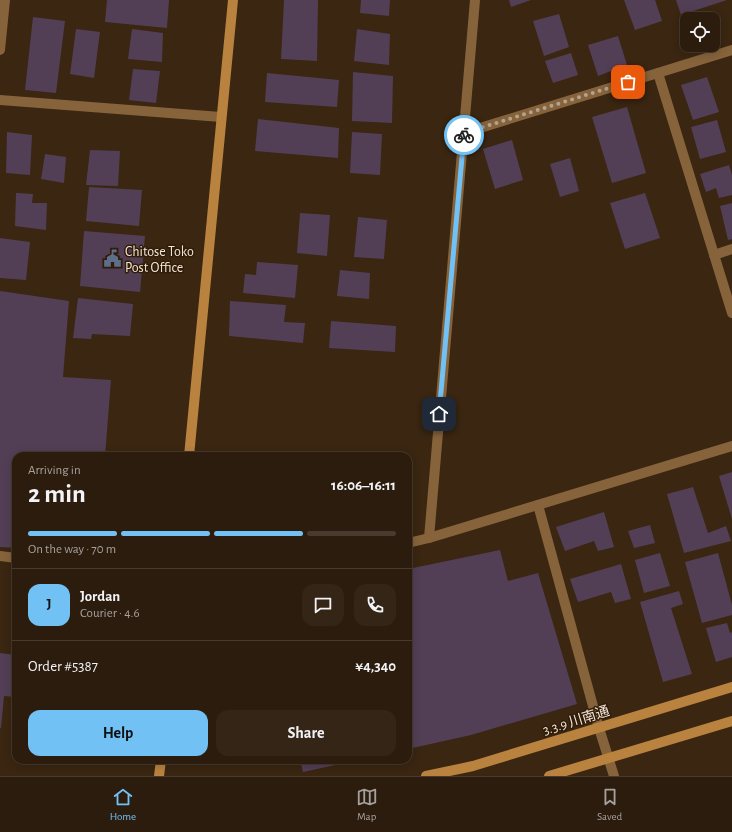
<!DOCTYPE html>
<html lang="en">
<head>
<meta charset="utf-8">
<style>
  :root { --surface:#2c1c0d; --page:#342516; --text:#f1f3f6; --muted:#a6a19d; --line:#483a2e; --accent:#71c1f5 }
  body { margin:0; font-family:"Alegreya Sans","Noto Sans JP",sans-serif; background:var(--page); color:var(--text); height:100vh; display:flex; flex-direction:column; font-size:15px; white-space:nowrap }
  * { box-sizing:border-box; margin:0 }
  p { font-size:13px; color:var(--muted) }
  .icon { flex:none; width:22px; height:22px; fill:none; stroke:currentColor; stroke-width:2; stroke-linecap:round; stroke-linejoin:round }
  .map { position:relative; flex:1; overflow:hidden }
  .drawer { position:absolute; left:12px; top:452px; width:400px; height:312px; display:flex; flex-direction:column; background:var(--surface); border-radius:12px; box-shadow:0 2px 10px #0003,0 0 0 1px var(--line) }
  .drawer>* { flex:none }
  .fabs { position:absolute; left:680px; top:12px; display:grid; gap:8px }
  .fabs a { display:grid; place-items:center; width:40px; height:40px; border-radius:8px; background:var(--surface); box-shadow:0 2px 10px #0003,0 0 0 1px var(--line); font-size:20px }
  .pin { position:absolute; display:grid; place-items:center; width:34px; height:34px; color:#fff; margin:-17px; border-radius:8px; box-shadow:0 2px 6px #0006 }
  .courier { position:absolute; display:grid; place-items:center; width:40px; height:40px; margin:-20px; border:3px solid #71c1f5; border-radius:50%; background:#fff; color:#222; box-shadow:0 1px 5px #0007 }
  .summary em { font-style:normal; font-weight:700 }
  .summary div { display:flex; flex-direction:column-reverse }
  .summary { display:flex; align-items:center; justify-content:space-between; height:68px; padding:0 16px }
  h1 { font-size:26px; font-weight:700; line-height:30px }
  .bar { display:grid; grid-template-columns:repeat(4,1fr); gap:6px 4px; align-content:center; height:48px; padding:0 16px }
  .bar i { height:5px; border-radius:3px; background:var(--line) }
  .bar .selected { background:var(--accent) }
  .bar p { grid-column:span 4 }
  .line { display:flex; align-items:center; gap:10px; padding:0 16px; border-top:1px solid var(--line) }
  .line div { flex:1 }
  .round { display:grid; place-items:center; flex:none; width:42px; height:42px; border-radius:12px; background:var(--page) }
  .primary-button { display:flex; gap:8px; margin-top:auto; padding:8px 16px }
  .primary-button a { flex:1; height:46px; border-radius:12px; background:var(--accent); color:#111; font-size:16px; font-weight:700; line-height:46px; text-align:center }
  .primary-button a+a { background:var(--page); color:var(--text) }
  .dock { display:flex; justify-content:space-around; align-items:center; height:56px; border-top:1px solid var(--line); background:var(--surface); font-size:11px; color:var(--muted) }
  .dock a { display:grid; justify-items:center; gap:2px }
  .dock .selected { color:var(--accent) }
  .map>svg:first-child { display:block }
  .building { fill:#523f56 }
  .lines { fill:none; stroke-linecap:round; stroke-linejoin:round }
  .street { stroke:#86633b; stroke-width:10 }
  .secondary { stroke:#b9823f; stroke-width:10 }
  .done { stroke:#b2a292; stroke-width:4; stroke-dasharray:0 7.2 }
  .route { stroke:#71c1f5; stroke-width:5 }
  .labels { text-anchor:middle; stroke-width:3; stroke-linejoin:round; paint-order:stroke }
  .poi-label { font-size:14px; fill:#f3e5d8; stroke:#301c07; text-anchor:start }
  .street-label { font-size:14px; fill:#f3e5d8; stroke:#301c07 }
</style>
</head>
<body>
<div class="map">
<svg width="732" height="776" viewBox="0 0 732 776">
  <rect width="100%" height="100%" fill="#3a2611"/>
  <g class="building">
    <polygon points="107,0 169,0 167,28 105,22"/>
    <polygon points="284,0 318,0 317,61 281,59"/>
    <polygon points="361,0 390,0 389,16 360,13"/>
    <polygon points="509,0 531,0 511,7"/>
    <polygon points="624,0 655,0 662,21 635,30"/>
    <polygon points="676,0 727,0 681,15"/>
    <polygon points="559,14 569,47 544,56 533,21"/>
    <polygon points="33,17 65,21 56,93 25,90"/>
    <polygon points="76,29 100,32 94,78 70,74"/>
    <polygon points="132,29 163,33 162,62 128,59"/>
    <polygon points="357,29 390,34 389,65 354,61"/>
    <polygon points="618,36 627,65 598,76 588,45"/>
    <polygon points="571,53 578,75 553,83 545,61"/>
    <polygon points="133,69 160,71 156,103 129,100"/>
    <polygon points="353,72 393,76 392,123 352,121"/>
    <polygon points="267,73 339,80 337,107 265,102"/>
    <polygon points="707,77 719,112 693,120 681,85"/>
    <polygon points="627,107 646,173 612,183 592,117"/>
    <polygon points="258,119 339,128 338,158 255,151"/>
    <polygon points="717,120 726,152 700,159 691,127"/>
    <polygon points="7,132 32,135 30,175 6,173"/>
    <polygon points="352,132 382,134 380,175 350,173"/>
    <polygon points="512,140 523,180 495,189 483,149"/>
    <polygon points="90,150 120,151 118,186 86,185"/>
    <polygon points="45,154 66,157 64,183 41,179"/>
    <polygon points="570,158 579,191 560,197 550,164"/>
    <polygon points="729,165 732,175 732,195 719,198 716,188 706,192 700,174"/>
    <polygon points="89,187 142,190 139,226 86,221"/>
    <polygon points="16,193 33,194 32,203 47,203 46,230 15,226"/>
    <polygon points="645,193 660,238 625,249 610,203"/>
    <polygon points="732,203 732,239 728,240 720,206"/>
    <polygon points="300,213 330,215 327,256 297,253"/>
    <polygon points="358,217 387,220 384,259 354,257"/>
    <polygon points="84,231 145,236 140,292 80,286"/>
    <polygon points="0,238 30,242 26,280 0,278"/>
    <polygon points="257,262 298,265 295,298 243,293 245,274 256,275"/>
    <polygon points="340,270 370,273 369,299 337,296"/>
    <polygon points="0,291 69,301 63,377 111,380 105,456 16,456 16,548 0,547"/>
    <polygon points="78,298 133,304 130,336 92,334 91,339 73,338"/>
    <polygon points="230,301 286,305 284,322 305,323 303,343 229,336"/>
    <polygon points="331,321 396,326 395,352 329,348"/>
    <polygon points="732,472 732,519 719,476"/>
    <polygon points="693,487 708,533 726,526 731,541 684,553 667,494"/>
    <polygon points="604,512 614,547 598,551 594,541 565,551 556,527"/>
    <polygon points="650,525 655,543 634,548 628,531"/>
    <polygon points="500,550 508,581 538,573 577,704 471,735 408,749 408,569"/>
    <polygon points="660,553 670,586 644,593 635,560"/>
    <polygon points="718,553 732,605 732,615 702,623 685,562"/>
    <polygon points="621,564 631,599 615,603 611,592 578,602 570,579"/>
    <polygon points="679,591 683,604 671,608 692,674 663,682 640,602"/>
    <polygon points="727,623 730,633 732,632 732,657 716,662 706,628"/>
    <polygon points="0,653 16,655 16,697 4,696 1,728 0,728"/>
    <polygon points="300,760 354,760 354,761 303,772"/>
  </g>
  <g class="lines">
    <g class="street">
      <polyline points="0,50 5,0"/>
      <polyline points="658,73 732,313"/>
      <polyline points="0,100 221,117"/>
      <polyline points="464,133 732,50"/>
      <polyline points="714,255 732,249"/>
      <polyline points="538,505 599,728 614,776"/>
      <polyline points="429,538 475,0"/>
      <polyline points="408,543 429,538 732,446"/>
      <polyline points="0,556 16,558"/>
    </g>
    <g class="secondary">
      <polyline points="189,456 233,0"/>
      <polyline points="159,776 161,760"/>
      <polyline points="426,776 473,766 732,687"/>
      <polyline points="549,776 732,721"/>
    </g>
  </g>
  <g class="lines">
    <polyline class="done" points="464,135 464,133 628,82"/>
    <polyline class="route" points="439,414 464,135"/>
  </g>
  <defs>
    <symbol id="civic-bare" viewBox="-9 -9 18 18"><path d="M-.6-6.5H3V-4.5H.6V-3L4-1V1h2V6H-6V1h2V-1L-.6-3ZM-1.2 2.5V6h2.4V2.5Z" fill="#5c6f8a" stroke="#301c07" stroke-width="2.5" paint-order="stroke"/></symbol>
  </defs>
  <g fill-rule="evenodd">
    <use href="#civic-bare" x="100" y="246" width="25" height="25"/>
  </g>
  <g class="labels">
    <g class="poi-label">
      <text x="125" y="256">Chitose Toko<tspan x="125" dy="16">Post Office</tspan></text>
    </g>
    <g class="street-label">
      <text transform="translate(576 720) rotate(-17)" y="5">3.3.9 川南通</text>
    </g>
  </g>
</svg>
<div class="fabs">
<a><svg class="icon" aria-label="locate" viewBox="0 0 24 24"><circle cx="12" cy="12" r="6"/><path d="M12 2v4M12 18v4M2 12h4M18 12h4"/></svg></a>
</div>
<div class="pin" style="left:628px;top:82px;background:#ea580c"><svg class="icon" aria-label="bag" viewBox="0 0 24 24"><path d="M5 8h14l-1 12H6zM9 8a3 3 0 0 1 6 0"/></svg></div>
<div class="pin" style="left:439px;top:414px;background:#1f2937"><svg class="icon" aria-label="home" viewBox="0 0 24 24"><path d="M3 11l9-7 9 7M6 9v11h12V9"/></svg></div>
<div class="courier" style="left:464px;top:135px"><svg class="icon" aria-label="bike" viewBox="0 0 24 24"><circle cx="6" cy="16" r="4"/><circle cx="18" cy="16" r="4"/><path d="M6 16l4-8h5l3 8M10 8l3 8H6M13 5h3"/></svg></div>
<section class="drawer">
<div class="summary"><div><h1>2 min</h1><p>Arriving in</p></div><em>16:06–16:11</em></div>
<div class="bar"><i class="selected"></i><i class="selected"></i><i class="selected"></i><i></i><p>On the way · 70 m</p></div>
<div class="line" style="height:72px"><b class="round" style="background:var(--accent);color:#111">J</b><div><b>Jordan</b><p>Courier · 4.6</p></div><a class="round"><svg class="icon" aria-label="chat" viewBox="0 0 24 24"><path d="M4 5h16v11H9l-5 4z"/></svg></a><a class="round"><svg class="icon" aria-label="phone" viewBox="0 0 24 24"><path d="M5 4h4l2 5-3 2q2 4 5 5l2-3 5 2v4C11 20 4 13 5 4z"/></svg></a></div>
<div class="line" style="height:52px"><div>Order #5387</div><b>¥4,340</b></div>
<div class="primary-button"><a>Help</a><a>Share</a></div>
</section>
</div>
<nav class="dock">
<a class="selected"><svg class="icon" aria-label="home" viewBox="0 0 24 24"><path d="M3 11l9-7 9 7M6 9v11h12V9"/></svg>Home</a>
<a><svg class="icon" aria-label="map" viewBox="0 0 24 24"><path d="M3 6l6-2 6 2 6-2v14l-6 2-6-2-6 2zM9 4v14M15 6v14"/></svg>Map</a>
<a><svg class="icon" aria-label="saved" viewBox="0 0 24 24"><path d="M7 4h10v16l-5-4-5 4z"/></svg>Saved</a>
</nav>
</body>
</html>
